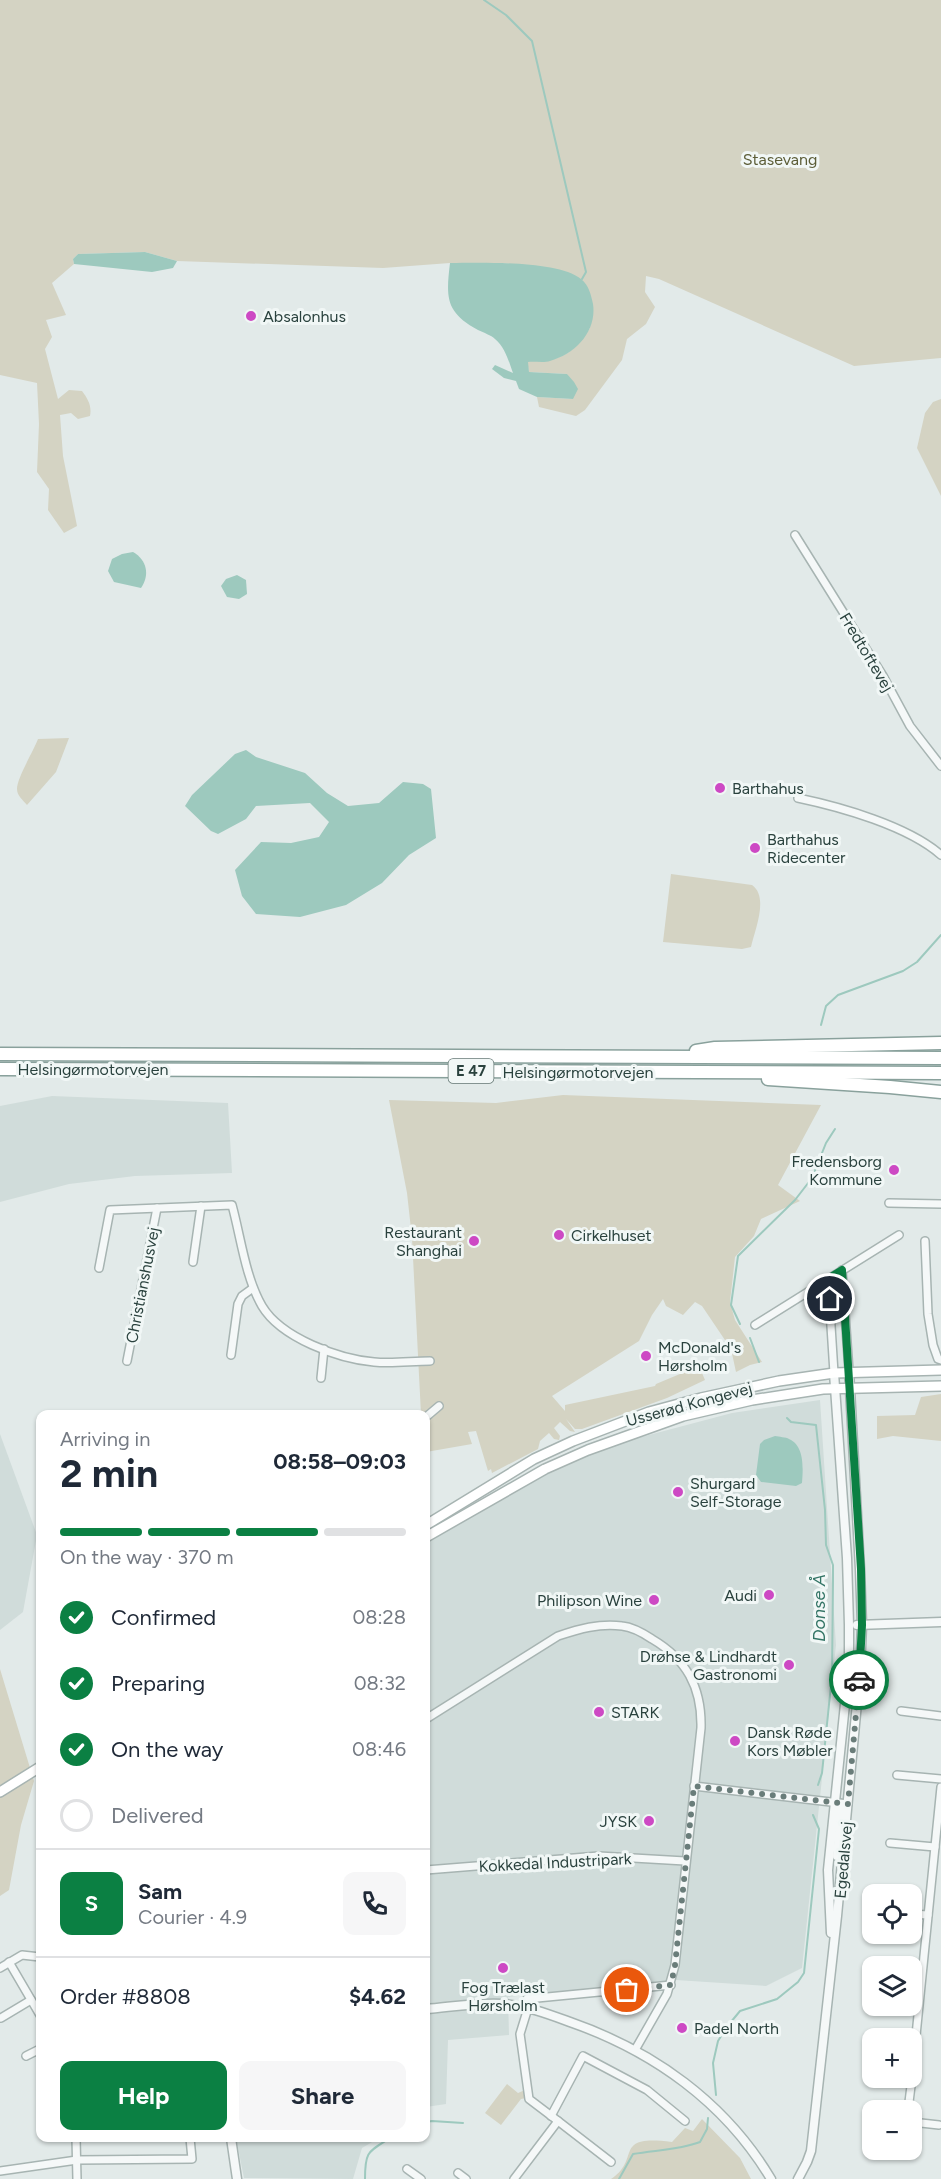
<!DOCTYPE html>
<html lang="en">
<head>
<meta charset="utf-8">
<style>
  :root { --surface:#fff; --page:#f6f6f7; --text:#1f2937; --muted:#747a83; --line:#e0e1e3; --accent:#0b8043 }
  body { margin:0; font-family:Figtree,sans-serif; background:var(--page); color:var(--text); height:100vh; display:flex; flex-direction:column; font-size:22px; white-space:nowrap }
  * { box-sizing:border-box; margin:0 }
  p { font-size:20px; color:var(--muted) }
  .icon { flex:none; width:33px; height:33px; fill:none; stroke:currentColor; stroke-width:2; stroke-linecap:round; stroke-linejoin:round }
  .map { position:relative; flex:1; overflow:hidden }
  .drawer { position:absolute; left:36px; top:1410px; width:394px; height:732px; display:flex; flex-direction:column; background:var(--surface); border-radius:12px; box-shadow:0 2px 4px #0004 }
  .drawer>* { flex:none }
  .buttons { position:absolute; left:862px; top:1884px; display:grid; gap:12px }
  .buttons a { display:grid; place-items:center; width:60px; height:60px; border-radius:12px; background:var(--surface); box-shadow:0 2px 4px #0004; font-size:30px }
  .pin { position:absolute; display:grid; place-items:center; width:51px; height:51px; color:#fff; margin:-26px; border:3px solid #fff; border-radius:50%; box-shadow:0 2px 6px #0007 }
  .courier { position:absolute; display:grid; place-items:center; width:60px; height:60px; margin:-30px; border:4px solid #0b8043; border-radius:50%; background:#fff; color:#222; box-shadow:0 2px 8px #0007 }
  .summary em { font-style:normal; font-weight:700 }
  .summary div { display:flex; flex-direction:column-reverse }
  .summary { display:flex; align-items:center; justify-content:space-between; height:102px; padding:0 24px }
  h1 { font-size:39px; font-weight:700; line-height:45px }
  .bar { display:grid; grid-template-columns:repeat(4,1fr); gap:9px 6px; align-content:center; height:72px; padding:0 24px }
  .bar i { height:8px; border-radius:4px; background:var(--line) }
  .bar .selected { background:var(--accent) }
  .bar p { grid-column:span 4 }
  .line { display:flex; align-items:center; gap:15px; padding:0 24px; border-top:2px solid var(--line) }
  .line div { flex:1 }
  .round { display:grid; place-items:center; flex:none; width:63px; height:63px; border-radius:12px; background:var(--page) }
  ol { padding:0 24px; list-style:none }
  li { display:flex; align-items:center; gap:18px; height:66px }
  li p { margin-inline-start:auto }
  li .icon { padding:6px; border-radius:50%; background:var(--accent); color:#fff; stroke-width:4 }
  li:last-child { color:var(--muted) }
  li i { width:33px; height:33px; border:3px solid var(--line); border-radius:50% }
  .button { display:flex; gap:12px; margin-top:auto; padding:12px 24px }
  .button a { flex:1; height:69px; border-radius:12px; background:var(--accent); color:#fff; font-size:24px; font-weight:700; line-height:69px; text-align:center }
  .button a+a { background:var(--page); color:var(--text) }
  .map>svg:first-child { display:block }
  .built { fill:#d0dcda }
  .green { fill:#d4d3c3 }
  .water { fill:#9dc9be }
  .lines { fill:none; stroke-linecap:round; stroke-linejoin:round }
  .stream { stroke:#9dc9be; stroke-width:2 }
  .minor-casing { stroke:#a7b4b2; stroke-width:10 }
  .tertiary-casing { stroke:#a7b4b2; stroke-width:11 }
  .secondary-casing { stroke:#a7b4b2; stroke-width:12 }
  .motorway-casing { stroke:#89a19c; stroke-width:15 }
  .minor { stroke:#f5f8f8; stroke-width:7 }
  .tertiary { stroke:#f5f8f8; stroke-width:8 }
  .secondary { stroke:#fff; stroke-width:9 }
  .motorway { stroke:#fff; stroke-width:12 }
  .done { stroke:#6a7d7a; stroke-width:6; stroke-dasharray:0 10.8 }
  .route { stroke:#0b8043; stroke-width:8 }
  .poi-dot { fill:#cd49c4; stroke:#f1f7f6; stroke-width:2 }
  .labels { text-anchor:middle; stroke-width:6; stroke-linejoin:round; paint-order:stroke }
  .shield { fill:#f1f7f6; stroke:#667875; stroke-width:1.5 }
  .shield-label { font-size:15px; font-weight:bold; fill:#2a423e }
  .park-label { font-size:16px; fill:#5c5d37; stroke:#f1f7f6 }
  .poi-label { font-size:16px; fill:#2a423e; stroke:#f1f7f6; text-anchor:start }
  .street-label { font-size:16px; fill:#2a423e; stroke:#f1f7f6 }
  .water-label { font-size:18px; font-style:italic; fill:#347566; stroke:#f1f7f6 }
</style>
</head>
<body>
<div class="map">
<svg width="941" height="2179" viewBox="0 0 941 2179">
  <rect width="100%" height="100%" fill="#e2eae9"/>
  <g class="built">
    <polygon points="52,1096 228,1103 232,1173 135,1176 69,1184 0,1202 0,1106"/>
    <polygon points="820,1400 836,1645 802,1968 766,1986 676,1980 508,1997 509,2035 448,2040 446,2104 426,2107 426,1542 493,1498 596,1449 732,1413"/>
    <polygon points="0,1434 37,1535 23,1612 0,1630"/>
    <polygon points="236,2138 379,2138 362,2148 353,2179 244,2178"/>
  </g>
  <g class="green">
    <path d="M0,0h941v358l-87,8 -195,-87 -13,-3 -1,16 10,15 -9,17 -19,15 -5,21 -37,50 -9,6 -37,-9 -2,-10 36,2 -6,-25 -38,-2 -2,-11c33,1 45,-6 63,-33l-26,-56 -21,-5 -44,-4h-49l-67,5 -206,-7 -32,-9 -67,2 -5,5 1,5 -22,19 14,32 -20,5 6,17 -7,12 13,50 11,-9 13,1c6,8 10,15 8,25l-12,3 -7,-6 -11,2 3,41 14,70 -13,7 -16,-23 1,-21 -12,-17 2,-48 -2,-41 -37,-8z"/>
    <polygon points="941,399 941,496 917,448 925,413 933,402"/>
    <path d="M69,738l-13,34 -29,33c-4,-5 -10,-9 -10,-16 0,-11 16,-37 21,-50z"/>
    <path d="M671,874l81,11c17,12 3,44 -1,62l-9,2 -79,-7z"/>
    <polygon points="563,1095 821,1105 778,1185 800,1201 761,1219 754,1236 735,1257 730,1302 735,1320 762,1362 750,1365 736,1372 731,1349 702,1306 695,1302 683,1315 666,1306 663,1299 652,1315 639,1341 552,1396 565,1411 565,1405 655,1386 656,1384 699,1366 705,1380 667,1398 582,1429 575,1429 566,1419 575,1432 570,1431 560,1422 554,1428 560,1436 559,1440 554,1439 549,1433 540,1441 538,1449 492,1473 491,1469 488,1471 476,1431 468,1432 472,1444 426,1452 426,1414 421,1414 412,1238 407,1193 389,1100 496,1103"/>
    <polygon points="941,1394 941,1441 893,1436 877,1439 877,1416 915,1415 921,1397"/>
    <polygon points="0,1669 34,1781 21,1825 9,1890 0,1896"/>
    <polygon points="507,2084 518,2093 525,2090 526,2098 521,2099 501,2125 485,2113"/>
    <path d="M702,2119l38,39 11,21h-140c31,-20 0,-45 61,-37l13,-14 8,3z"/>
  </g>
  <g class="water">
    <polygon points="145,252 177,261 173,268 152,272 74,264 73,259 78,254"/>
    <path d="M450,263c31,0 107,-3 131,16 8,6 10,16 12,25 4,27 -17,50 -43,57 -6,2 -16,0 -22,1l1,10 38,2 7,8 4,7 -5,10 -36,-2 -18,-8 -3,-8 -12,-3 -12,-9 3,-4 18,8c-4,-11 -8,-26 -18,-34 -4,-4 -11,-6 -17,-9 -33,-18 -32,-33 -28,-67z"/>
    <path d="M133,552c14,8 17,23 8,36l-27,-6 -6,-11 4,-12 10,-5z"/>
    <polygon points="237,575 246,580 247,594 239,599 227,597 221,586 226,579"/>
    <polygon points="246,750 256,757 305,773 327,793 348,806 379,803 403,782 423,784 431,789 436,838 409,855 382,883 346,905 300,917 256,914 242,896 235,870 261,842 291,843 319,837 329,822 310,803 256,806 246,819 218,834 211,831 185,806 192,795 235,754"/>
    <path d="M775,1436c4,1 11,1 14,3 16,7 14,30 13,44l-6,3 -35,-4 -5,-7 4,-31 4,-4z"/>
  </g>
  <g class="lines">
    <g class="stream">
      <polyline points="484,0 506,15 532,41 586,272 582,279"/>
      <polyline points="821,1025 826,1006 838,995 903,971 917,962 941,935"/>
      <polyline points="740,1324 731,1305 738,1256 795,1200 812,1178 826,1143 835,1129"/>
      <polyline points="750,1338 759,1362"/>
      <polyline points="787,1418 791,1422 816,1425 825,1510 826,1545 833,1565 833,1581 832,1675 822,1773 818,1785"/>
      <polyline points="716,2095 713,2063 718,2041 726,2028 740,2011 777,1999 798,1982 804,1973 819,1829 813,1815"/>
      <polyline points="426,2122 432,2121 463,2123"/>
      <path d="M365,2179c0,-28 3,-27 25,-41"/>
      <path d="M619,2179l14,-25c23,-4 46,-4 67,-12l7,-13 1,-11"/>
    </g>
    <defs>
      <g id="minor">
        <polyline points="795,535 883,676 910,726 941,766"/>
        <path d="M798,798c43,9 110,28 143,57"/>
        <polyline points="889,1203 941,1204"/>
        <polyline points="925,1241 928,1314 933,1345 938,1359 941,1360"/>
        <polyline points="193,1262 201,1206"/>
        <path d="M99,1268l11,-58 122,-5c9,33 13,71 30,101 19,32 77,53 112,56 18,2 38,-1 56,-1"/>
        <polyline points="842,1270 849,1371"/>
        <polyline points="828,1279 834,1373"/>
        <polyline points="755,1325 899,1235"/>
        <polyline points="231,1355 238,1304 242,1296 253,1288"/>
        <polyline points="127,1361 157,1208"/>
        <polyline points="321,1378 324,1349"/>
        <polyline points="426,1417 439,1406"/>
        <polyline points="901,1711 941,1716"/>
        <path d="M426,1719l132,-83c21,-7 41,-13 64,-10 10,1 21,7 30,13 34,20 50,48 49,89l-26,237 -8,29 -32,56"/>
        <polyline points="897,1775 941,1779"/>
        <polyline points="694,1786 848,1804"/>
        <polyline points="890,1843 935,1847"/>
        <polyline points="426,1870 599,1856 685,1861"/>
        <polyline points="912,1914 928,1915"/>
        <polyline points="9,1962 40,2015"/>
        <polyline points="0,1968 22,1955 40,1957"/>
        <polyline points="527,1999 671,1985"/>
        <polyline points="1,2018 31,2000"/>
        <polyline points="871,2045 873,2046"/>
        <polyline points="26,2056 40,2049"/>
        <polyline points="912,2075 941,1787"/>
        <polyline points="908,2110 912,2078"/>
        <polyline points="551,2116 583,2056 647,2090 685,2121"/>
        <polyline points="871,2117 873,2118"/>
        <polyline points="558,2121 611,2162"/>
        <polyline points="912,2122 939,2125"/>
        <polyline points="76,2138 77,2179"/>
        <polyline points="407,2169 421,2179"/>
        <polyline points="0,2171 77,2160 192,2159 190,2138"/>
        <polyline points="458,2173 466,2179"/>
        <polyline points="514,2179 558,2121 529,2099 520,2034 528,2008"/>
      </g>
      <g id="tertiary">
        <polyline points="857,1625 941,1622"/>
        <polyline points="835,1802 841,1810 837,1856"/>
        <polyline points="831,1933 828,1870 849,1665 849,1625 847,1558 834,1373"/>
        <path d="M426,2009c25,-2 52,-7 78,-5 23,2 44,10 66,18 83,29 155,80 201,157"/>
        <polyline points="231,2138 237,2179"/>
        <polyline points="798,2179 807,2162 811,2151 837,1916 860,1671 862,1625 860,1569 849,1371"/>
      </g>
      <g id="secondary">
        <polyline points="426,1525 534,1459 573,1441 649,1412 701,1398 779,1381 834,1373 941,1370"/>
        <polyline points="426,1537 545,1469 588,1450 683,1416 752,1400 823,1389 941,1386"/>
        <polyline points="0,1792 40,1767"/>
      </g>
      <g id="motorway">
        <polyline points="696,1051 715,1048 941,1043"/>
        <polyline points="0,1054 941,1058"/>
        <polyline points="0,1069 941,1073"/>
        <polyline points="768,1079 890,1087 941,1092"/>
      </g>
    </defs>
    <use href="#minor" class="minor-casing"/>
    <use href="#tertiary" class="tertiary-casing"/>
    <use href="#secondary" class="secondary-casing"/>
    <use href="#motorway" class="motorway-casing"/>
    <use href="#minor" class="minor"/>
    <use href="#tertiary" class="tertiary"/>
    <use href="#secondary" class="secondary"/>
    <use href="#motorway" class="motorway"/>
  </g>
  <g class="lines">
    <polyline class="done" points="627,1990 671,1985 675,1965 694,1786 848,1804 859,1680"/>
    <polyline class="route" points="830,1299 828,1279 842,1270 861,1569 862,1625 859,1680"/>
  </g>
  <g class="poi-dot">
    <circle cx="251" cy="316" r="6"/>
    <circle cx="720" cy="788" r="6"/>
    <circle cx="755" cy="848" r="6"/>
    <circle cx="894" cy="1170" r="6"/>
    <circle cx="559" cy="1235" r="6"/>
    <circle cx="474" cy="1241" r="6"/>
    <circle cx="646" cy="1356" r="6"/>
    <circle cx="678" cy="1492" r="6"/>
    <circle cx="769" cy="1595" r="6"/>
    <circle cx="654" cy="1600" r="6"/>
    <circle cx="789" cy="1665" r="6"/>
    <circle cx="599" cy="1712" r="6"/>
    <circle cx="735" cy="1741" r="6"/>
    <circle cx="649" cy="1821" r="6"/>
    <circle cx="503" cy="1968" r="6"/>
    <circle cx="682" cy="2028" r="6"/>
  </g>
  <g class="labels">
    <rect class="shield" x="448.5" y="1059" width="45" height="24" rx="4.5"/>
    <g class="shield-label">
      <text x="471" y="1076">E 47</text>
    </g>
    <g class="park-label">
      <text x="780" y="165">Stasevang</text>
    </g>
    <g class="poi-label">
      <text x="263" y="322">Absalonhus</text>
      <text x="732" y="794">Barthahus</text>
      <text x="767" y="845">Barthahus<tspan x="767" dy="18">Ridecenter</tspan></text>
      <text x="882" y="1167" text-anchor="end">Fredensborg<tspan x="882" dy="18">Kommune</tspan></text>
      <text x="462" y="1238" text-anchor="end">Restaurant<tspan x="462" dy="18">Shanghai</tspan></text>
      <text x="571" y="1241">Cirkelhuset</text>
      <text x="658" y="1353">McDonald's<tspan x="658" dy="18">Hørsholm</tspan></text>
      <text x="690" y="1489">Shurgard<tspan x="690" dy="18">Self-Storage</tspan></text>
      <text x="757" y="1601" text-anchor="end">Audi</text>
      <text x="642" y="1606" text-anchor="end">Philipson Wine</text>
      <text x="777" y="1662" text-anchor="end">Drøhse &amp; Lindhardt<tspan x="777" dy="18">Gastronomi</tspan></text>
      <text x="611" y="1718">STARK</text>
      <text x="747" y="1738">Dansk Røde<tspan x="747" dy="18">Kors Møbler</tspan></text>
      <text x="637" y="1827" text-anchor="end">JYSK</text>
      <text x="503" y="1993" text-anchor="middle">Fog Trælast<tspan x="503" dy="18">Hørsholm</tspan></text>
      <text x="694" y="2034">Padel North</text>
    </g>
    <g class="street-label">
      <text transform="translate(867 652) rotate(59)" y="6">Fredtoftevej</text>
      <text x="93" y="1075">Helsingørmotorvejen</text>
      <text x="578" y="1078">Helsingørmotorvejen</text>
      <text transform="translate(142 1285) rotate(-79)" y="6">Christianshusvej</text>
      <text transform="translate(689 1404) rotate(-15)" y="6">Usserød Kongevej</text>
      <text transform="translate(843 1860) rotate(-85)" y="6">Egedalsvej</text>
      <text transform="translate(555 1862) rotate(-3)" y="6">Kokkedal Industripark</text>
    </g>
    <g class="water-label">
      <text transform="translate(819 1608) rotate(-90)" y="6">Donse Å</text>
    </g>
  </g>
</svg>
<div class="buttons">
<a><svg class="icon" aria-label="locate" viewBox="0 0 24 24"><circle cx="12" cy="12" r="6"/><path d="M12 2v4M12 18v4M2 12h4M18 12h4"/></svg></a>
<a><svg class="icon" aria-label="layers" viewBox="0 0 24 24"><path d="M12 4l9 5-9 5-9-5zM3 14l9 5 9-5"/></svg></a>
<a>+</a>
<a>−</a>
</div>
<div class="pin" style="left:627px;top:1990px;background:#ea580c"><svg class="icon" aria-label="bag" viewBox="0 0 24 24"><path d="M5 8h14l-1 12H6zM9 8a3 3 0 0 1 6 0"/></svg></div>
<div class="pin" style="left:830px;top:1299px;background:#1f2937"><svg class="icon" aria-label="home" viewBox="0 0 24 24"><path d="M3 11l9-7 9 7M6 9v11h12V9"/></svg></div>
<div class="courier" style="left:859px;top:1680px"><svg class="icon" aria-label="car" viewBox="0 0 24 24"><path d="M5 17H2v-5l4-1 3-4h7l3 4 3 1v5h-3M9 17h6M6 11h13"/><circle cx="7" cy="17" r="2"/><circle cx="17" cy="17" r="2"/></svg></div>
<section class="drawer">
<div class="summary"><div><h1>2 min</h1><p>Arriving in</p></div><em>08:58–09:03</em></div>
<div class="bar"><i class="selected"></i><i class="selected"></i><i class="selected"></i><i></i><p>On the way · 370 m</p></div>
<ol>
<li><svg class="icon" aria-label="check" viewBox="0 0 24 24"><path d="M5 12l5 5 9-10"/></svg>Confirmed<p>08:28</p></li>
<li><svg class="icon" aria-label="check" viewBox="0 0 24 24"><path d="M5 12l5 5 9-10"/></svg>Preparing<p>08:32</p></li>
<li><svg class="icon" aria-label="check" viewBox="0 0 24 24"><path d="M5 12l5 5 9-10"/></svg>On the way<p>08:46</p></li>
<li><i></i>Delivered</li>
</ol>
<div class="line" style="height:108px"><b class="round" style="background:var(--accent);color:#fff">S</b><div><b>Sam</b><p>Courier · 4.9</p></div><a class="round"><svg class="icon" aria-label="phone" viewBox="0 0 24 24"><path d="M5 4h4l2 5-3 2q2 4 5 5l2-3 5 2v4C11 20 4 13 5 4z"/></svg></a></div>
<div class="line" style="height:78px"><div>Order #8808</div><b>$4.62</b></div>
<div class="button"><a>Help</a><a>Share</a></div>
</section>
</div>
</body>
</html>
